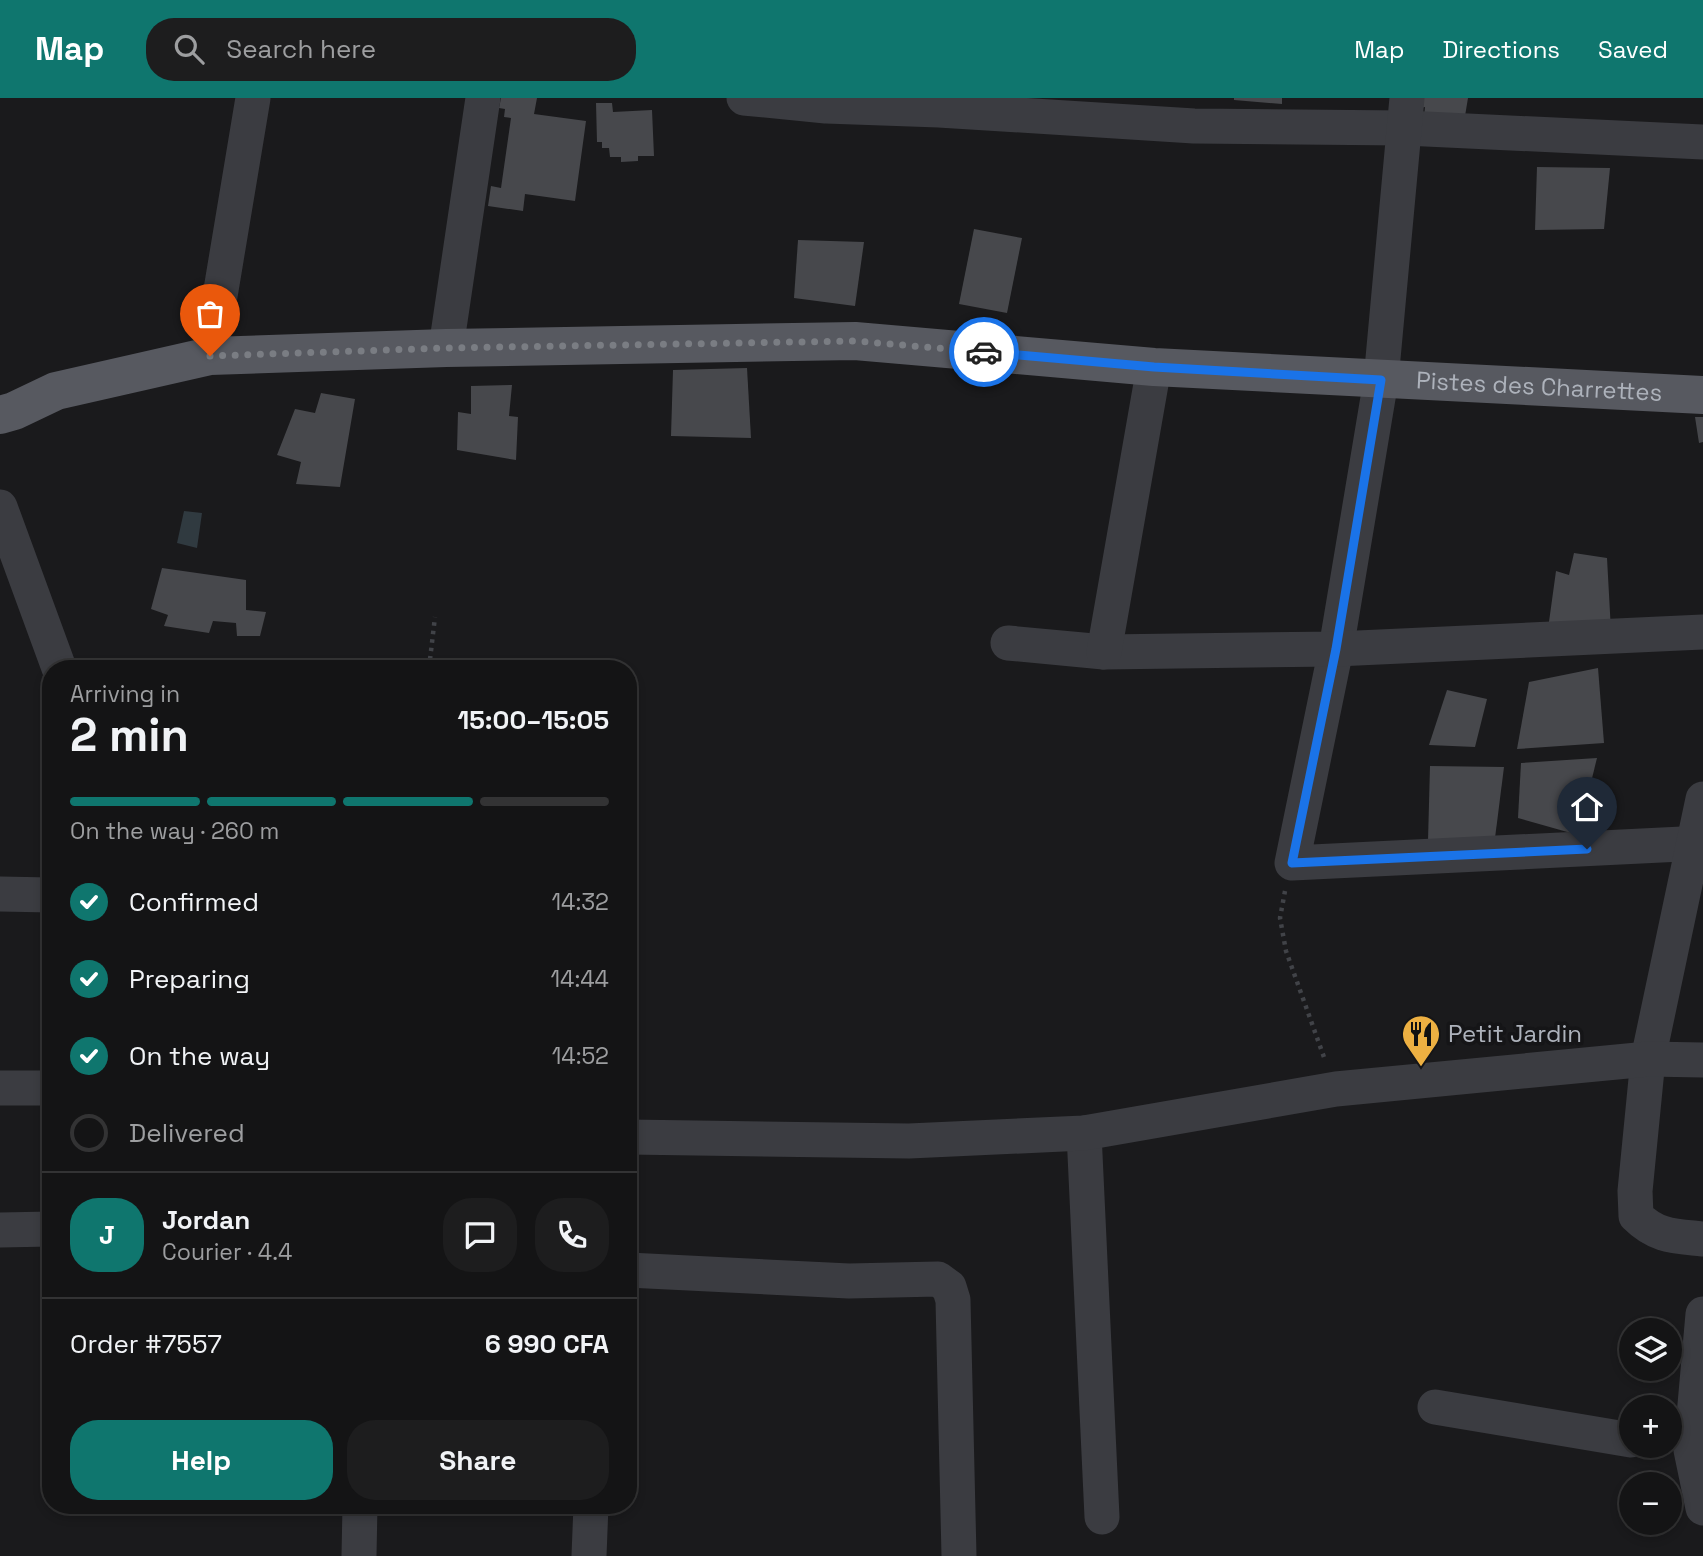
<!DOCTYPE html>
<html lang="en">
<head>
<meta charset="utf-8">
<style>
  :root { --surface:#141415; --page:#1d1d1e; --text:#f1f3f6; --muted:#9d9ea0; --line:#333334; --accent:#0f766e }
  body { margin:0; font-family:"Space Grotesk",sans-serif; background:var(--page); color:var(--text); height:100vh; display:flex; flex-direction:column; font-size:26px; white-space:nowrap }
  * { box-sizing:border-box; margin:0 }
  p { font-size:23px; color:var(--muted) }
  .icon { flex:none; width:38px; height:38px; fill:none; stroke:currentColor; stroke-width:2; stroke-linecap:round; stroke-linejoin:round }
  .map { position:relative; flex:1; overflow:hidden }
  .side { position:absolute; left:42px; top:562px; width:595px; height:854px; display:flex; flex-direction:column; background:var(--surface); border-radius:28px; box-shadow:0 4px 10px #0003,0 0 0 2px var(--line) }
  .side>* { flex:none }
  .tools { position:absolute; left:1619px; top:1220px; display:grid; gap:14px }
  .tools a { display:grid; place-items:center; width:63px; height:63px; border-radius:50%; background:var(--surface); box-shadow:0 4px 10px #0003,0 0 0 2px var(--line); font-size:35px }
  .pin { position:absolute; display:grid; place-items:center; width:60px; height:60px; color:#fff; margin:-72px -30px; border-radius:50% 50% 50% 0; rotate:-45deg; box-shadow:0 0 7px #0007 }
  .pin .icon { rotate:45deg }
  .courier { position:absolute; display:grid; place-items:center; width:70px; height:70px; margin:-35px; border:5px solid #1a73e8; border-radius:50%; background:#fff; color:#222; box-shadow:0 2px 9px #0007 }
  .overview em { font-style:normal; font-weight:700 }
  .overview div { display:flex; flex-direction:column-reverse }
  .overview { display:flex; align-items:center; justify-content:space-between; height:119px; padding:0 28px }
  h1 { font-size:46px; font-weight:700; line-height:52px }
  .bar { display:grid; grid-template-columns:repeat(4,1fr); gap:10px 7px; align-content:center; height:84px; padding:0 28px }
  .bar i { height:9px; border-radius:5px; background:var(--line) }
  .bar .active { background:var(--accent) }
  .bar p { grid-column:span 4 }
  .line { display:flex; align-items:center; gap:18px; padding:0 28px; border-top:2px solid var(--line) }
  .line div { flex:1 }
  .round { display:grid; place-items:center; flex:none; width:74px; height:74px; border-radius:28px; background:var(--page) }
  ol { padding:0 28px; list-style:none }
  li { display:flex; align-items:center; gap:21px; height:77px }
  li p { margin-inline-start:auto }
  li .icon { padding:7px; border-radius:50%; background:var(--accent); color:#fff; stroke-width:4 }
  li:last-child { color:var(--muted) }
  li i { width:38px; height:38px; border:4px solid var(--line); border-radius:50% }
  .action { display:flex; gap:14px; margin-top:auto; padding:14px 28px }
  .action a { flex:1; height:80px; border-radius:28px; background:var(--accent); color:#fff; font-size:28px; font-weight:700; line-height:80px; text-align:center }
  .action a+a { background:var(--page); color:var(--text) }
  header { display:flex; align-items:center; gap:42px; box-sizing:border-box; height:98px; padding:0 35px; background:var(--accent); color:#fff }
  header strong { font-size:33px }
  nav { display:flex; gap:38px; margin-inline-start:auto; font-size:24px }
  .search { width:490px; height:63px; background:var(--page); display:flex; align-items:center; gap:18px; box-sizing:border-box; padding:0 24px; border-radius:28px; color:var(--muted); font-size:26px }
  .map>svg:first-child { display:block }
  .water { fill:#303a40 }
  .building { fill:#47484c }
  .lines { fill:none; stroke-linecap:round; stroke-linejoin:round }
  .path { stroke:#414348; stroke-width:4.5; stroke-dasharray:3.5 5; stroke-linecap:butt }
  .minor { stroke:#3b3c41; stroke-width:35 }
  .major { stroke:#575960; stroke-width:38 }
  .done { stroke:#7a7d83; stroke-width:7; stroke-dasharray:0 12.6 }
  .route { stroke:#1a73e8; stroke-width:9 }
  .labels { text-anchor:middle; stroke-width:7; stroke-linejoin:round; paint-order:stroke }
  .street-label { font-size:24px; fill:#adb2bb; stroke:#151517 }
  .poi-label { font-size:24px; fill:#adb2bb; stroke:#151517; text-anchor:start }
</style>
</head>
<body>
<header>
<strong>Map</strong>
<div class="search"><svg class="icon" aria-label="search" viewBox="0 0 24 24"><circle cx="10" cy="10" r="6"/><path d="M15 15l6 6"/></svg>Search here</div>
<nav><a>Map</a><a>Directions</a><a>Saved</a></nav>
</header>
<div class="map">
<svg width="1703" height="1458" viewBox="0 0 1703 1458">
  <rect width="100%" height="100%" fill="#1a1a1c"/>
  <polygon class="water" points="184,413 202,415 197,450 177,445"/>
  <g class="building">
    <polygon points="501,0 537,0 534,16 586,23 575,103 525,96 523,113 488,108 491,88 501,90 511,20 504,19 505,11 499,10"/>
    <polygon points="1234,0 1282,0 1282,6 1234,2"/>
    <polygon points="1422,0 1468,0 1464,24 1424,20 1425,9 1420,10"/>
    <polygon points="596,5 612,5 613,14 652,12 654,58 638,58 638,63 621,64 621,59 610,59 609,50 602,50 602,44 597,44"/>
    <polygon points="1537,69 1610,70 1604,131 1535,132"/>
    <polygon points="974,131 1022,140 1007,215 959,206"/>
    <polygon points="798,142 864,144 855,208 794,200"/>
    <polygon points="747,270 751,340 671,338 673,272"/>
    <polygon points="512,287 509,318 518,319 516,362 457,352 458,314 471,316 471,288"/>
    <polygon points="321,295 355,301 340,389 296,386 301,364 277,357 295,311 315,315"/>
    <polygon points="1695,319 1703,319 1703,344 1699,345"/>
    <polygon points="1574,455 1607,460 1611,533 1548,531 1556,473 1569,477"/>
    <polygon points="162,470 246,482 246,512 266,514 260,538 237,538 236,525 213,523 209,535 164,528 168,517 151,511"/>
    <polygon points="1598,570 1604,645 1517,651 1529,584"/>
    <polygon points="1447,592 1487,601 1475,649 1429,647"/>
    <polygon points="1597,660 1578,737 1518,720 1521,665"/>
    <polygon points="1430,668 1504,669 1494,748 1428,743"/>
  </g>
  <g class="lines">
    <g class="path">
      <polyline points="429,570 435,519"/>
      <polyline points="1285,793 1280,820 1286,853 1325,962"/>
    </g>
    <g class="minor">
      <polyline points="744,0 826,8 939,12 1194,28 1405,30 1703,44"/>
      <polyline points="1407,0 1381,282 1336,551 1292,765 1703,745"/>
      <polyline points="446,250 483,0"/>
      <polyline points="210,258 253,0"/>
      <polyline points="0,409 59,570"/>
      <polyline points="1008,545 1104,554 1336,551 1703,534"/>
      <polyline points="1104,554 1154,269"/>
      <path d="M1703,701l-55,260 -13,132 1,25c21,21 39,20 67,23"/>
      <polyline points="0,796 51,797"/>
      <polyline points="0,990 51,990"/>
      <polyline points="1084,1035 1102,1419"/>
      <polyline points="628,1039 909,1043 1084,1035 1336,991 1648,961 1703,962"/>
      <polyline points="0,1132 51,1131"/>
      <polyline points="628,1172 849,1183 938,1181 949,1189 953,1202 959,1458"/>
      <polyline points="1703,1216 1691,1352 1703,1410"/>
      <polyline points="1435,1309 1631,1342"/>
      <polyline points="359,1458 360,1407"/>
      <polyline points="589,1458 591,1407"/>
    </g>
    <path class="major" id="s1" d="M0,317l14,-4 42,-20 154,-35 236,-8 409,-7 299,26 549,28"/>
  </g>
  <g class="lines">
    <polyline class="done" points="210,258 446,250 855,243 984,254"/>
    <polyline class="route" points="984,254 1154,269 1381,282 1336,551 1292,765 1587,751"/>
  </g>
  <defs>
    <symbol id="restaurant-pin" viewBox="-11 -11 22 30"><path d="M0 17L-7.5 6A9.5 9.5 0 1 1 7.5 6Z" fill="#edb042" stroke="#151517"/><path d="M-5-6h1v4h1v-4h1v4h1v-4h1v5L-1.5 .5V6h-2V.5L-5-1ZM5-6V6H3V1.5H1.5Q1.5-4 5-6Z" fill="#111"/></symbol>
  </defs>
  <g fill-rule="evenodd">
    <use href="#restaurant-pin" x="1399" y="914" width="44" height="60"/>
  </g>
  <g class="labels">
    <g class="street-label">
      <text dy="8" stroke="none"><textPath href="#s1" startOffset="1550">Pistes des Charrettes</textPath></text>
    </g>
    <g class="poi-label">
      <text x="1448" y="944">Petit Jardin</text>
    </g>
  </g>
</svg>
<div class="tools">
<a><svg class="icon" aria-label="layers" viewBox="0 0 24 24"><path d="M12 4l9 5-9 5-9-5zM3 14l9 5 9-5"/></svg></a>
<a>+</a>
<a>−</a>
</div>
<div class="pin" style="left:210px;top:258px;background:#ea580c"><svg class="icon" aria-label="bag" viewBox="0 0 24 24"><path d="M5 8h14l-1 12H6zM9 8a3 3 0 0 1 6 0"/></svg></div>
<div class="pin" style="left:1587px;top:751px;background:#1f2937"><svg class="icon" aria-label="home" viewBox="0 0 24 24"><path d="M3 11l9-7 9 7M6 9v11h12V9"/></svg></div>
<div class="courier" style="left:984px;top:254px"><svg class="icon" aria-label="car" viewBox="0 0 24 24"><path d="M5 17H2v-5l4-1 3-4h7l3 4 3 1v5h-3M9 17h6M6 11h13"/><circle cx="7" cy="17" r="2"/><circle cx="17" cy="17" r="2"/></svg></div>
<section class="side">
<div class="overview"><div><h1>2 min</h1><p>Arriving in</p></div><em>15:00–15:05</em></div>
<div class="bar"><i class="active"></i><i class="active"></i><i class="active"></i><i></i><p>On the way · 260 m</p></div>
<ol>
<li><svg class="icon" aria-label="check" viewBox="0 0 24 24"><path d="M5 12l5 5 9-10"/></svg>Confirmed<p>14:32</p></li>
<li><svg class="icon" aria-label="check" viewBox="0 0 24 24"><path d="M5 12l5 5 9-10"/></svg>Preparing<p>14:44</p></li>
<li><svg class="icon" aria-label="check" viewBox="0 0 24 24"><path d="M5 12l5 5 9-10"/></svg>On the way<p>14:52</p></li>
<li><i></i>Delivered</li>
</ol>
<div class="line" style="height:126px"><b class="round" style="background:var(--accent);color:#fff">J</b><div><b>Jordan</b><p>Courier · 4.4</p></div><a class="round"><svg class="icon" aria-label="chat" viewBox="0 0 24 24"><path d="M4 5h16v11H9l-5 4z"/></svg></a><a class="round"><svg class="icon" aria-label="phone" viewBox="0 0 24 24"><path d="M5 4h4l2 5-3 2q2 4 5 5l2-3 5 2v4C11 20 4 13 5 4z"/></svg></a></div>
<div class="line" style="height:91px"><div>Order #7557</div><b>6 990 CFA</b></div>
<div class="action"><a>Help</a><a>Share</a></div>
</section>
</div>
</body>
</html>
